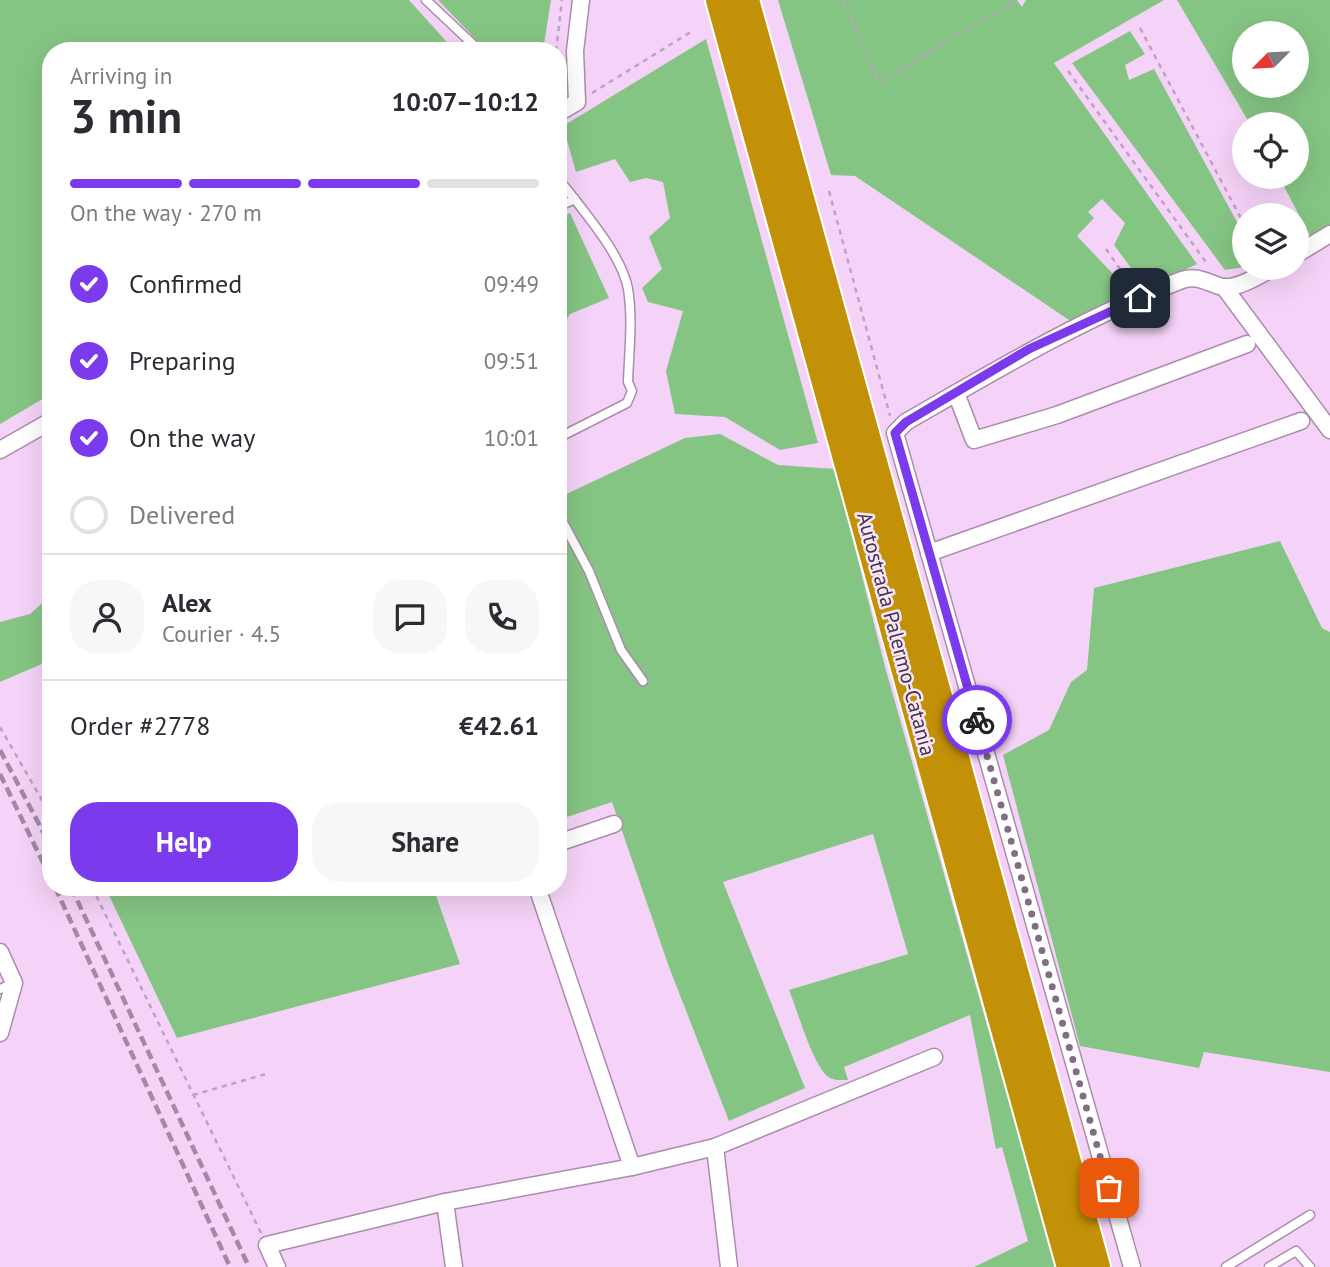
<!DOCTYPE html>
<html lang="en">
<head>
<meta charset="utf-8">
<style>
  :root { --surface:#fff; --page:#f7f7f7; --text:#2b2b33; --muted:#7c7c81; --line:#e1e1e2; --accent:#7c3aed }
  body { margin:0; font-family:"PT Sans",sans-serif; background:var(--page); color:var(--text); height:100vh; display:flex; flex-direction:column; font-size:26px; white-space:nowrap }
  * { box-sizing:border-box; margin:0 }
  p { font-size:23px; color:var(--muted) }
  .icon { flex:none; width:38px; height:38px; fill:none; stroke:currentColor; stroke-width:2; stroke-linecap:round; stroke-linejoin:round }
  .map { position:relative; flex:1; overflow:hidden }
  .sheet { position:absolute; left:42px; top:42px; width:525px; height:854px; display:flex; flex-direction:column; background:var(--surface); border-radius:28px; box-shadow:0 7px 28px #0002 }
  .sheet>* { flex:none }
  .needle { width:46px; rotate:246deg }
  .tools { position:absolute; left:1232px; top:21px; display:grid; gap:14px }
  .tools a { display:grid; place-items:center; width:77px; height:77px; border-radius:50%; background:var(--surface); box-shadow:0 7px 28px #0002; font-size:35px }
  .pin { position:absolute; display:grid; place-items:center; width:60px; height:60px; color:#fff; margin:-30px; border-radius:14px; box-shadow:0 4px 10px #0006 }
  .courier { position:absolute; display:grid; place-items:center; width:70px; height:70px; margin:-35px; border:5px solid #7c3aed; border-radius:50%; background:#fff; color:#222; box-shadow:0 2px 9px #0007 }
  .headline em { font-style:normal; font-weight:700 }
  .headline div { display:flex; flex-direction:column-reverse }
  .headline { display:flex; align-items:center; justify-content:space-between; height:119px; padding:0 28px }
  h1 { font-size:46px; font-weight:700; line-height:52px }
  .bar { display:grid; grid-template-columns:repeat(4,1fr); gap:10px 7px; align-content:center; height:84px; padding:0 28px }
  .bar i { height:9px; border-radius:5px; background:var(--line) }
  .bar .current { background:var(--accent) }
  .bar p { grid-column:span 4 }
  .line { display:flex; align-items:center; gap:18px; padding:0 28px; border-top:2px solid var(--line) }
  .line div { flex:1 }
  .round { display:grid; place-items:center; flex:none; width:74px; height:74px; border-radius:28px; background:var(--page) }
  ol { padding:0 28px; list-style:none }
  li { display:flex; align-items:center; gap:21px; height:77px }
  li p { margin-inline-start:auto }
  li .icon { padding:7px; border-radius:50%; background:var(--accent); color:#fff; stroke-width:4 }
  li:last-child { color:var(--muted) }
  li i { width:38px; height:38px; border:4px solid var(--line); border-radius:50% }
  .button { display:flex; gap:14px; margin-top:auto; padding:14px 28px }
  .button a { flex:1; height:80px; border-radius:28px; background:var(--accent); color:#fff; font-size:28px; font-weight:700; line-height:80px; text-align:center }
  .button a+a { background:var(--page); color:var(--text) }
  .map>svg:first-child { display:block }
  .green { fill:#85c583; fill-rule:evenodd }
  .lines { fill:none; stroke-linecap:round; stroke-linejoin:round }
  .service-casing { stroke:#ab8cae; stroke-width:11 }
  .minor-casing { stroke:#ab8cae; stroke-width:19 }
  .motorway-casing { stroke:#fff; stroke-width:32 }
  .path { stroke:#bea2c0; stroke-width:2.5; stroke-dasharray:5 5; stroke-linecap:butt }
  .service { stroke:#fff; stroke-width:8 }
  .minor { stroke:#fff; stroke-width:16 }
  .motorway { stroke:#c39108; stroke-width:28 }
  .rail { stroke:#a28aa4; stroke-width:4.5; stroke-dasharray:10 5; stroke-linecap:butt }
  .done { stroke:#826d84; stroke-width:7; stroke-dasharray:0 12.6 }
  .route { stroke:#7c3aed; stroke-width:9 }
  .labels { text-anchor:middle; stroke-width:5; stroke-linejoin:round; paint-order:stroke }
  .street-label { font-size:21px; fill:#443645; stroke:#fae6fc }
</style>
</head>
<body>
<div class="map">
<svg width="1330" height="1267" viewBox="0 0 1330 1267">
  <rect width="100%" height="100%" fill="#f5d3f8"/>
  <g class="green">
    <polygon points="0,0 409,0 455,51 51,51 51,394 0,424"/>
    <polygon points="438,0 551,0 543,51 487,51"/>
    <polygon points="778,0 1017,0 1022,7 1026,0 1164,0 1054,63 1197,264 1146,288 1114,245 1125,223 1102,199 1088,212 1094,218 1077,236 1131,293 1072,322 855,176 831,175"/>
    <path d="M1177,0h153v225l-20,11 -31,-59h18v-53h-47zM1244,33h53v53h-53z"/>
    <polygon points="1130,31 1145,54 1125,65 1129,80 1154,69 1244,235 1244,267 1225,270 1072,63"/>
    <polygon points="706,39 818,443 780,450 725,417 675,414 666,371 683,311 648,302 642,288 662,269 649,237 670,218 663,182 646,178 630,182 615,159 576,172 563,126"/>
    <polygon points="570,213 609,298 570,314 558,334 558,218"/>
    <path d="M720,434l58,31 57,4 50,198 171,600h-82l54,-26 -26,-94 -6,2 -26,-134 -126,52 4,13c-7,0 -15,1 -21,-4 -16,-16 -29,-64 -38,-86l119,-36 -35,-120 -150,48 82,206 -76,33 -60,-154 -57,-165 -54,18v-322l127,-60z"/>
    <polygon points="1280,541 1322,628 1330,632 1330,1072 1204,1052 1199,1068 1080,1046 1003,755 1049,730 1071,682 1087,670 1094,588"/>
    <polygon points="51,595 51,660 0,682 0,622 30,614"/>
    <polygon points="105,887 433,887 460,964 177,1038"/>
  </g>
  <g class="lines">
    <defs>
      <g id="service">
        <polyline points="426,0 480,51"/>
        <path d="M558,178c22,29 64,76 70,111 5,30 1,63 0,93l4,9 -5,12 -69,35"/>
        <polyline points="558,207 575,199"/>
        <polyline points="558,513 589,571 621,650 643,681"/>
        <polyline points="0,989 14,983"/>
        <polyline points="1226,1267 1310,1215"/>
        <polyline points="1269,1267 1296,1251 1310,1267"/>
      </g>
      <g id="minor">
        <polyline points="558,113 577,102 575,51 581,0"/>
        <polyline points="1297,254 1330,234"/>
        <polyline points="1224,287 1330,430"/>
        <polyline points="956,393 974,440 1057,415 1247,344"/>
        <polyline points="0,450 51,421"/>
        <polyline points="929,553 1301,421"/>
        <polyline points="558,843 614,824"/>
        <polyline points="537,887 632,1167"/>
        <polyline points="0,952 14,983 0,1033"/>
        <polyline points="715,1147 729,1267"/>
        <polyline points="445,1202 454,1267"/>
        <polyline points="277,1267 267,1245 445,1202 632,1167 715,1147 934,1057"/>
        <path d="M1132,1267l-237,-834 11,-11c90,-52 179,-105 276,-142 16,-6 27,4 41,7 15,2 37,-12 50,-19"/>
      </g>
      <g id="motorway">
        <polyline points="720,0 1071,1267"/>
        <polyline points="745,0 1096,1267"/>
      </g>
    </defs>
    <use href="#service" class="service-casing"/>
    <use href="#minor" class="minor-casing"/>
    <use href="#motorway" class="motorway-casing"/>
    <g class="path">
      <polyline points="843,0 879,82 1017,0"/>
      <polyline points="1140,28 1244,224"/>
      <polyline points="556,51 562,0"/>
      <polyline points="1068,71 1208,265"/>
      <polyline points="592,93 694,30"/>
      <polyline points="829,191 890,416"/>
      <polyline points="1106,249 1132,286"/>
      <polyline points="0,727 51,816"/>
      <polyline points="92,887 261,1233"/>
      <polyline points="193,1095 266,1074"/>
    </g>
    <use href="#service" class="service"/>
    <use href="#minor" class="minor"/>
    <use href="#motorway" class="motorway"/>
    <g class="rail">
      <polyline points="0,750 51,847"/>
      <polyline points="0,774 51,879"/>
      <polyline points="55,887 230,1267"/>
      <polyline points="71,887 249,1267"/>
    </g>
  </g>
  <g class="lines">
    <polyline class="done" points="977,720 1109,1188"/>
    <polyline class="route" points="977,720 895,433 906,422 1029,349 1140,298"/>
  </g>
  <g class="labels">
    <g class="street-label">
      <text transform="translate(896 634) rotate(75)" y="7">Autostrada Palermo-Catania</text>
    </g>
  </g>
</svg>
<div class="tools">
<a><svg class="needle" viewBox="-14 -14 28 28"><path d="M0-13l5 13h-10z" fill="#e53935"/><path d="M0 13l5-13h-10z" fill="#7c7c81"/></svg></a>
<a><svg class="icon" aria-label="locate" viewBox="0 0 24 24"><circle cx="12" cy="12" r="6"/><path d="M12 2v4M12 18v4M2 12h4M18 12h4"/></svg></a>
<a><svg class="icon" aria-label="layers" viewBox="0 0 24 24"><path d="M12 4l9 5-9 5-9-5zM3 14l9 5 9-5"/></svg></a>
</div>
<div class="pin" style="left:1109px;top:1188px;background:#ea580c"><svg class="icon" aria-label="bag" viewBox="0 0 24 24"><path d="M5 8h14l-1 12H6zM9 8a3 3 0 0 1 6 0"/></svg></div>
<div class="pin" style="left:1140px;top:298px;background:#1f2937"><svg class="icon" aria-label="home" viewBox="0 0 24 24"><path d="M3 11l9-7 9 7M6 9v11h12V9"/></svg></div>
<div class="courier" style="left:977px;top:720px"><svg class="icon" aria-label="bike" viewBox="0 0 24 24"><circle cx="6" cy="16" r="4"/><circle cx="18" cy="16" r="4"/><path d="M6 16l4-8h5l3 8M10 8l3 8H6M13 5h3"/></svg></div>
<section class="sheet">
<div class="headline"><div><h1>3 min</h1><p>Arriving in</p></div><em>10:07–10:12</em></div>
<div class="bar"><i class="current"></i><i class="current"></i><i class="current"></i><i></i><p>On the way · 270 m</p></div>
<ol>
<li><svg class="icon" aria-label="check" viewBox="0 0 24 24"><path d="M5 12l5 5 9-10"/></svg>Confirmed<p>09:49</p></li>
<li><svg class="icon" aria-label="check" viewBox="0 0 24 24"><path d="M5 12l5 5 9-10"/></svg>Preparing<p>09:51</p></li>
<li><svg class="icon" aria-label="check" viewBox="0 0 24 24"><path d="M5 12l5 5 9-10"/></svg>On the way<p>10:01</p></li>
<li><i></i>Delivered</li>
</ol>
<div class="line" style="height:126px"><a class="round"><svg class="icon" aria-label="person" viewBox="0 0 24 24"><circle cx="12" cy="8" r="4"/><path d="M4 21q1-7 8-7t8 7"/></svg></a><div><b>Alex</b><p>Courier · 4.5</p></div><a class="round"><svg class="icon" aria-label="chat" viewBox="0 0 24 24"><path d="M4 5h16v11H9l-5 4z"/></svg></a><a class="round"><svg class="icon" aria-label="phone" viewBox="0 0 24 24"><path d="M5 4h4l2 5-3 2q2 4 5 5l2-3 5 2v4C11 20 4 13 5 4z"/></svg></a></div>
<div class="line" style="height:91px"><div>Order #2778</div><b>€42.61</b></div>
<div class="button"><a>Help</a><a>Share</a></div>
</section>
</div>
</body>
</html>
